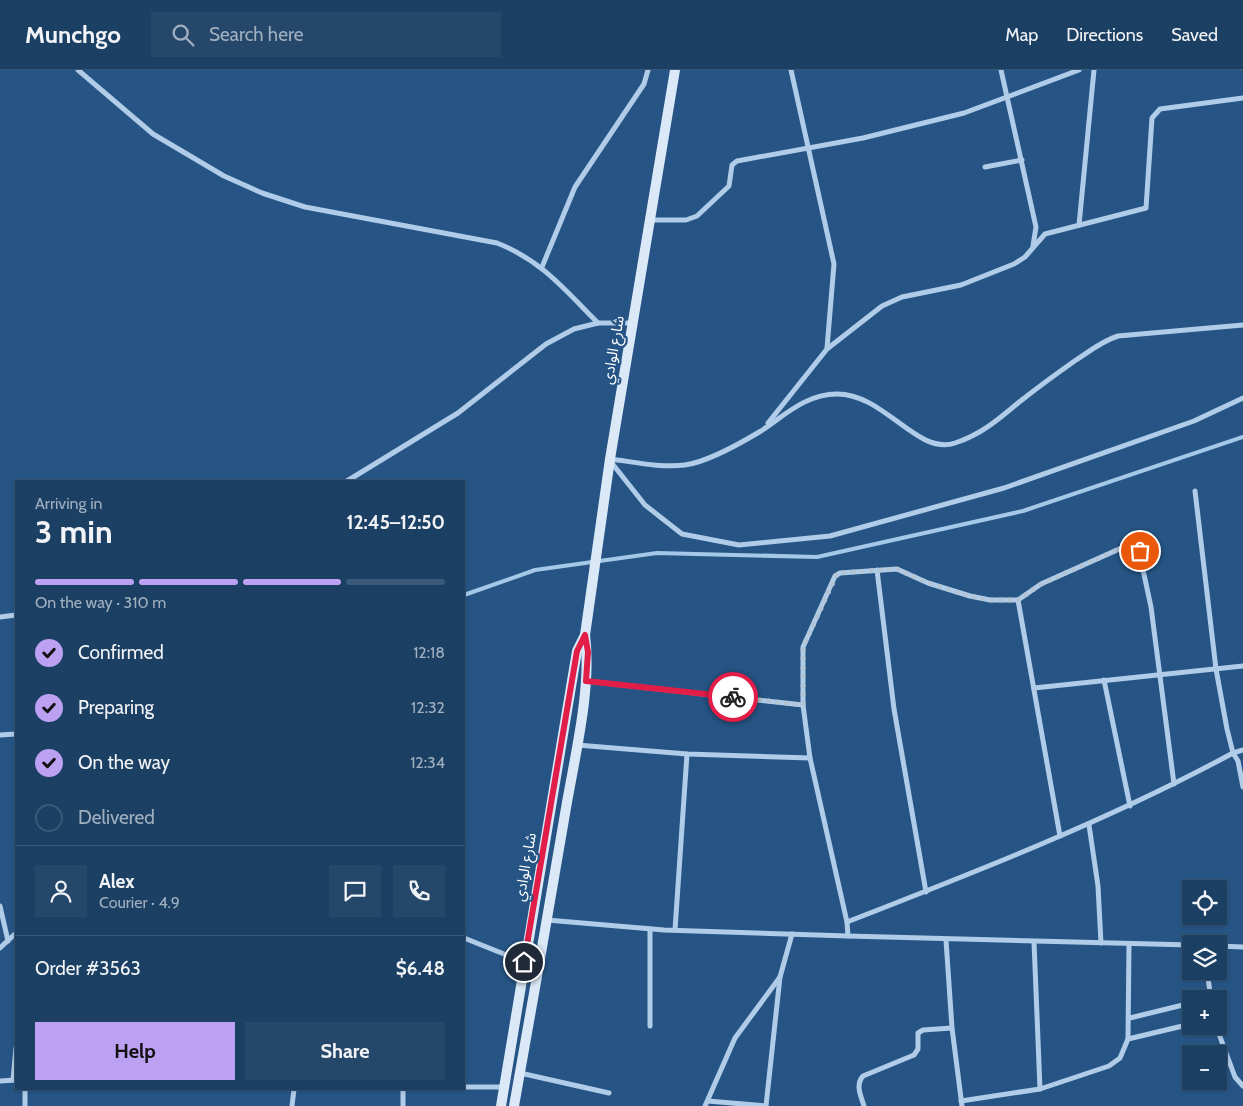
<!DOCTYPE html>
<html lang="en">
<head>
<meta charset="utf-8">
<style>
  :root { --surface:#1c4064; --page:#25476a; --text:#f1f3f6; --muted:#a0afbf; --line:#3a5978; --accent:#bca0f2 }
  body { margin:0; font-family:Cabin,"Noto Sans Arabic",sans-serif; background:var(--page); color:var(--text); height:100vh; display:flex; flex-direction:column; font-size:19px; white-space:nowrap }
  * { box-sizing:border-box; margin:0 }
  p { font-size:16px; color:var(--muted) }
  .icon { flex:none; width:28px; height:28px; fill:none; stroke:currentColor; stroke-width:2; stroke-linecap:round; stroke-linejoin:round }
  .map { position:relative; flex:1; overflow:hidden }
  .sheet { position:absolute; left:15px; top:410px; width:450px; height:610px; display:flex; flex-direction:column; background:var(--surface); border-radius:0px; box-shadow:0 1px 4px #0004,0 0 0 1px var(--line) }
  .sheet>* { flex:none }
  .controls { position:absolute; left:1182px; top:810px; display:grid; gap:10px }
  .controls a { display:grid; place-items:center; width:45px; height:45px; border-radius:0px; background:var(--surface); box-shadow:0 1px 4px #0004,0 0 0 1px var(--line); font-size:25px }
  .pin { position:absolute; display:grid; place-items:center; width:42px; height:42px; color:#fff; margin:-21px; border:2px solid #fff; border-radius:50%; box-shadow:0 1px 5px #0007 }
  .courier { position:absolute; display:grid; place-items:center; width:50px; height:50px; margin:-25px; border:4px solid #e11d48; border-radius:50%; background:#fff; color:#222; box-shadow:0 1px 6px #0007 }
  .head em { font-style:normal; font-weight:800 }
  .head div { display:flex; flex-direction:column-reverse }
  .head { display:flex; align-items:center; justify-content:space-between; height:85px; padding:0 20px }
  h1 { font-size:32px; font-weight:800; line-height:38px }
  .bar { display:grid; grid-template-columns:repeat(4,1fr); gap:8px 5px; align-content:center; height:60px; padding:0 20px }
  .bar i { height:6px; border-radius:4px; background:var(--line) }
  .bar .selected { background:var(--accent) }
  .bar p { grid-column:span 4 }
  .line { display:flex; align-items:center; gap:12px; padding:0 20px; border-top:1px solid var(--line) }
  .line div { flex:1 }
  .round { display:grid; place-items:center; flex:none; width:52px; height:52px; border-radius:0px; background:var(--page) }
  ol { padding:0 20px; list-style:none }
  li { display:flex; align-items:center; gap:15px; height:55px }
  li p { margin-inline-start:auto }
  li .icon { padding:5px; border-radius:50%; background:var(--accent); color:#111; stroke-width:4 }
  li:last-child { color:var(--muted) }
  li i { width:28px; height:28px; border:2px solid var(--line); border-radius:50% }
  .cta { display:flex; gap:10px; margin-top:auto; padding:10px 20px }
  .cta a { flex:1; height:58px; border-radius:0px; background:var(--accent); color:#111; font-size:20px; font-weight:800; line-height:58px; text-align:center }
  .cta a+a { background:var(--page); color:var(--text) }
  header { display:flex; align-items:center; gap:30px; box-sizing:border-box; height:70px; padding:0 25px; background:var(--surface); border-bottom:1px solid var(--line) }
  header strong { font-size:24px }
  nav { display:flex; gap:28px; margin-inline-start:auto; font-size:18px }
  .search { width:350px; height:45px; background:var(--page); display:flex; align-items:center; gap:12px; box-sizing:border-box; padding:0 18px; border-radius:0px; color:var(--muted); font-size:19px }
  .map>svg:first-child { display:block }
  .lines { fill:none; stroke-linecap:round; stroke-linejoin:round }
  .stream { stroke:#a5c8e9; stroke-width:4 }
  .street { stroke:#b0cce8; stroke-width:5 }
  .secondary { stroke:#dae8f7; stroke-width:10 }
  .done { stroke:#b3c4d4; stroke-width:5; stroke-dasharray:0 9 }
  .route { stroke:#e11d48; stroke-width:6 }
  .labels { text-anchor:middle; stroke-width:4.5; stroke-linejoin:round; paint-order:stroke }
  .street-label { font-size:15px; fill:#fff; stroke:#265585 }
</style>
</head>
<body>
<header>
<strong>Munchgo</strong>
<div class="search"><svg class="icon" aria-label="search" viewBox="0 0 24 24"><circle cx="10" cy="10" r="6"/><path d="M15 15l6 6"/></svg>Search here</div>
<nav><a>Map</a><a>Directions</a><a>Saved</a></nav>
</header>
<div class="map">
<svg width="1243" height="1036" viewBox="0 0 1243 1036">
  <rect width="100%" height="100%" fill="#265585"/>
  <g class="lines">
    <polyline class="stream" points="464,525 535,500 657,483 817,487 1023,441 1243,367"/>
    <g class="street">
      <path d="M78,0l75,64 71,42 38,17 43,14 192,36c44,17 68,47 101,80"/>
      <polyline points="791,0 834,194 827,278"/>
      <polyline points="1001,0 1036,157 1033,176"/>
      <polyline points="985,97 1022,90"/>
      <polyline points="650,150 686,150 697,146 729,116 732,95 737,91 863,68 964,43 1079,0"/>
      <polyline points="1079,155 1094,0"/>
      <polyline points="542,197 575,117 644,14 648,0"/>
      <polyline points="768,353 827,279 882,236 902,227 961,215 1014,194 1025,187 1045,164 1146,138 1152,48 1160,39 1243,28"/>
      <path d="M610,389c24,3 51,9 75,6 23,-3 56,-22 76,-34 24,-16 45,-37 76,-37 48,0 80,62 118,49 25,-8 43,-23 63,-40 19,-15 38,-29 58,-43 14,-9 26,-19 42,-24l125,-11"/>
      <polyline points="611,392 645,435 682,464 739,475 830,466 1004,418 1194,351 1243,328"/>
      <polyline points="347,411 458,343 546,274 574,259 598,253 633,253"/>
      <polyline points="1195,421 1216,599 1227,659 1233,683 1238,691 1243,717"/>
      <polyline points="877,500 894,639 926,822"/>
      <polyline points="1018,530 1060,766"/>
      <polyline points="0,547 16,545"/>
      <polyline points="1104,610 1130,736"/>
      <polyline points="586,611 803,635"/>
      <polyline points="1034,618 1243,596"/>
      <polyline points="0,665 16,664"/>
      <polyline points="577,675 687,684 810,688"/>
      <polyline points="1089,755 1098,816 1101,873"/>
      <polyline points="0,836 8,871"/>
      <path d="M547,850l117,10 184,6 -1,-14c131,-51 262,-102 386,-169l10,-3"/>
      <polyline points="847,852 810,688 803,635 803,577 835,506 840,503 897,499 928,513 970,526 990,530 1018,530 1041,514 1126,476 1136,477 1139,481 1151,537 1174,714"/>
      <polyline points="675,860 687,684"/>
      <polyline points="848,866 1191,875"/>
      <polyline points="464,868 524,892"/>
      <polyline points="946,870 952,958 962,1036"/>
      <polyline points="1034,872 1040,1019"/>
      <polyline points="1219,876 1243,877"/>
      <polyline points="0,878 16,863"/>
      <polyline points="1207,901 1211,929"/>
      <polyline points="1130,948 1191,933"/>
      <polyline points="650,956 650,859"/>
      <polyline points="1216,956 1235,1007 1243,1016"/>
      <polyline points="1128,969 1129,874"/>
      <polyline points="520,1003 609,1023"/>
      <polyline points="13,1010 16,978"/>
      <polyline points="0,1011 16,1010"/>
      <polyline points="464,1017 504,1017"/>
      <polyline points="25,1019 25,1036"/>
      <polyline points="708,1031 766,1036 780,907 792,864"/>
      <polyline points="961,1031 1040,1019 1109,996 1120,988 1128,969 1191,954"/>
      <polyline points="292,1036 294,1019"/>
      <polyline points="403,1036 403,1019"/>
      <polyline points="705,1036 735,968 780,907"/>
      <path d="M864,1036c-3,-10 -9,-21 -1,-30l51,-21 4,-6v-16l5,-3 29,-2"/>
    </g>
    <g class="secondary">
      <polyline points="501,1036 577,581 585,565"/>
      <path d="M514,1036c18,-99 35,-199 52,-298 9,-53 26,-121 19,-173l25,-176 65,-389"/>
    </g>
  </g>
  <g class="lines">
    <polyline class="done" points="733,627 803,635 803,577 836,506 840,503 897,499 928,513 970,526 990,530 1018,530 1041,514 1126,476 1136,477 1140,481"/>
    <polyline class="route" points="524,892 577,581 585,565 588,582 586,611 733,627"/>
  </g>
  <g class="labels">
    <g class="street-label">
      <text transform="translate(613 280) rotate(-80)" y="5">شارع الوادي</text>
      <text transform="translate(525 797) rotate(-80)" y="5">شارع الوادي</text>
    </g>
  </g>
</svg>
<div class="controls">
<a><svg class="icon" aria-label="locate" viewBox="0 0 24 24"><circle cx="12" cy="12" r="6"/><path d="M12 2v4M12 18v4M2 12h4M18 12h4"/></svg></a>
<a><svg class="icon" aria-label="layers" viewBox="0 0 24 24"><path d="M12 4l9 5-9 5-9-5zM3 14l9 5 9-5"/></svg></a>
<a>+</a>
<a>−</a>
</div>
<div class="pin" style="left:1140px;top:481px;background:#ea580c"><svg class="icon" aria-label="bag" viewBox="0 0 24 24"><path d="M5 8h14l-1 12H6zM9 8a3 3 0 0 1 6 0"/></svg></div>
<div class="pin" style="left:524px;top:892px;background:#1f2937"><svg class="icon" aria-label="home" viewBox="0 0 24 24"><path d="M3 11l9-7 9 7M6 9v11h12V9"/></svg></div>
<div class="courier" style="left:733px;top:627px"><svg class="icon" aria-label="bike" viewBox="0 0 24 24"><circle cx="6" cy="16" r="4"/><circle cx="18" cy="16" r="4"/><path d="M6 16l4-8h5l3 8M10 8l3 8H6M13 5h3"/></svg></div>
<section class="sheet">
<div class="head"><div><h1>3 min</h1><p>Arriving in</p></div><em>12:45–12:50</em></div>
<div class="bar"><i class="selected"></i><i class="selected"></i><i class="selected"></i><i></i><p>On the way · 310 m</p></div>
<ol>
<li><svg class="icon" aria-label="check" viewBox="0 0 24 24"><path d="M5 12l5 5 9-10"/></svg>Confirmed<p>12:18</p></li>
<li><svg class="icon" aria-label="check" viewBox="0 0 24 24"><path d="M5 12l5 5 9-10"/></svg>Preparing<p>12:32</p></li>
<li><svg class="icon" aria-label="check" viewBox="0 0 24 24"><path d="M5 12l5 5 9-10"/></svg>On the way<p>12:34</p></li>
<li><i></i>Delivered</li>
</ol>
<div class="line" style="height:90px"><a class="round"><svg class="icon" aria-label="person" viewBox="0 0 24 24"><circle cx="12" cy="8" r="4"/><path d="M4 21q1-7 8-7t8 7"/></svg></a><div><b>Alex</b><p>Courier · 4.9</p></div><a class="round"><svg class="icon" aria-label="chat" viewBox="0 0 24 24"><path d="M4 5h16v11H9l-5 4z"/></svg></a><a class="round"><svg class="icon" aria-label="phone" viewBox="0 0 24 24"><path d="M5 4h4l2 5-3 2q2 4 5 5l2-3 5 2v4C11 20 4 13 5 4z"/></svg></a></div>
<div class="line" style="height:65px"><div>Order #3563</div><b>$6.48</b></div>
<div class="cta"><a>Help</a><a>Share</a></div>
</section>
</div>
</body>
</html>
